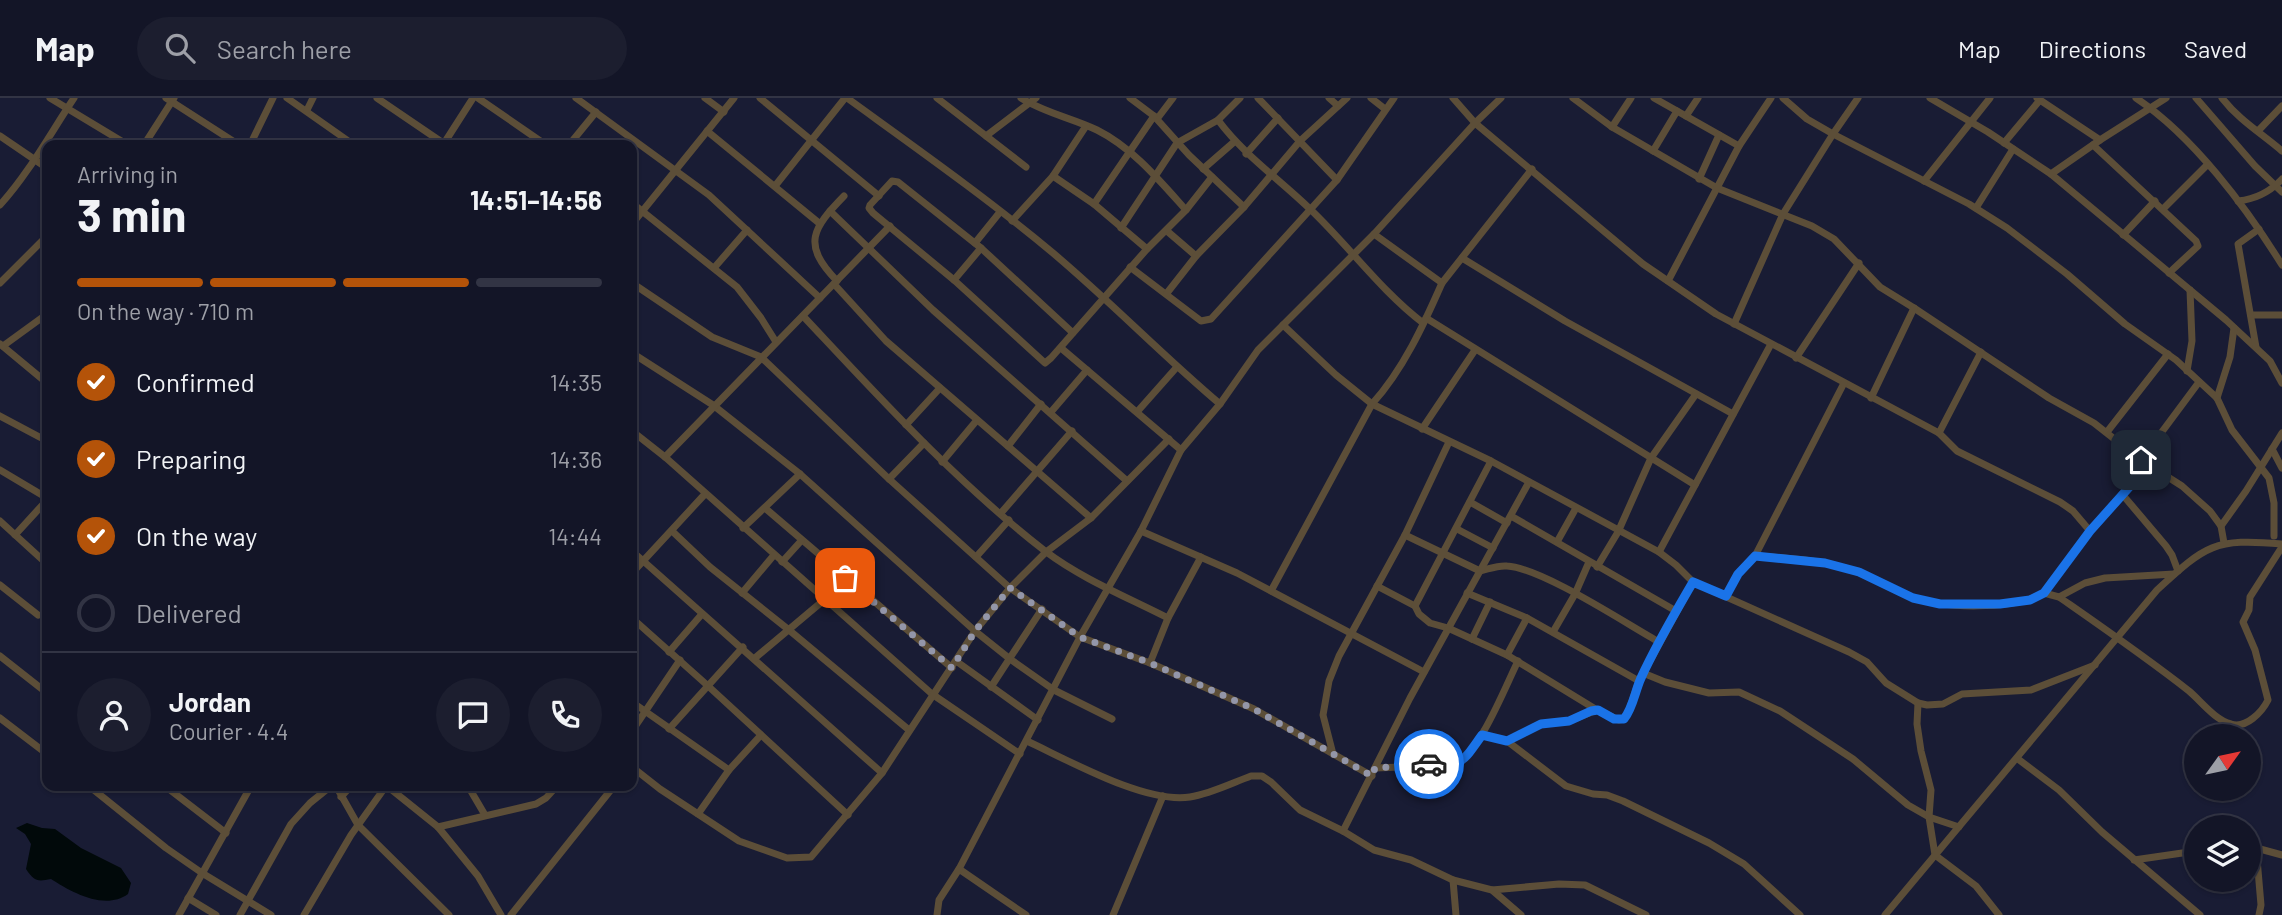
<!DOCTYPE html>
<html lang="en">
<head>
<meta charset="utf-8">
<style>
  :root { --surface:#131527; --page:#1c1e2f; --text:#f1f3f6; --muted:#9d9fa7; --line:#323444; --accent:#b45309 }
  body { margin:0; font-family:Barlow,sans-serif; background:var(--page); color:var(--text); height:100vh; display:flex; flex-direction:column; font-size:26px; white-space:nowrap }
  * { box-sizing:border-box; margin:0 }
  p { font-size:23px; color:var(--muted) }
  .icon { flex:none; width:38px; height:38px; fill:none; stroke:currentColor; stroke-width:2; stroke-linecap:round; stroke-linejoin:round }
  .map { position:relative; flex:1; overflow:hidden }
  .side { position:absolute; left:42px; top:42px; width:595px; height:651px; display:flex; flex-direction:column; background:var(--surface); border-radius:14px; box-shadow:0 2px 5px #0004,0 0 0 2px var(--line) }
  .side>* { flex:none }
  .needle { width:46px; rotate:57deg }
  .controls { position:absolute; left:2184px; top:626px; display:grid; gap:14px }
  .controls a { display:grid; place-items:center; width:77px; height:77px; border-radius:50%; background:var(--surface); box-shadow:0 2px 5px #0004,0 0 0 2px var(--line); font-size:35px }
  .pin { position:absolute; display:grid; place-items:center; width:60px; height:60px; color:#fff; margin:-30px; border-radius:14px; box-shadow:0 4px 10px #0006 }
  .courier { position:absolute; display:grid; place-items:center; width:70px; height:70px; margin:-35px; border:5px solid #1a73e8; border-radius:50%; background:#fff; color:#222; box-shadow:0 2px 9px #0007 }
  .headline em { font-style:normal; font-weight:700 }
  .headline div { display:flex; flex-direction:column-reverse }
  .headline { display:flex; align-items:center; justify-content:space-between; height:119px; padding:0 35px }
  h1 { font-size:46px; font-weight:700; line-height:52px }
  .bar { display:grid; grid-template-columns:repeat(4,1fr); gap:10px 7px; align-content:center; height:84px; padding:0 35px }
  .bar i { height:9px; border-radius:5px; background:var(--line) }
  .bar .active { background:var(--accent) }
  .bar p { grid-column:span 4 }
  .line { display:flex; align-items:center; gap:18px; padding:0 35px; border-top:2px solid var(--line) }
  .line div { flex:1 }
  .round { display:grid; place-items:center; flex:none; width:74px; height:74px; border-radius:37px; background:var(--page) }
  ol { padding:0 35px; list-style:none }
  li { display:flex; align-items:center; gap:21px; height:77px }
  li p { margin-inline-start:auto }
  li .icon { padding:7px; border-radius:50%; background:var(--accent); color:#fff; stroke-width:4 }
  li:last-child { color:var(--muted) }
  li i { width:38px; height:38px; border:4px solid var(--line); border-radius:50% }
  header { display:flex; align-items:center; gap:42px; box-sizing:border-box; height:98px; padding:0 35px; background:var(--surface); border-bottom:2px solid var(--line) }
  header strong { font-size:33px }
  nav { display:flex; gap:38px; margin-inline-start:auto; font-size:24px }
  .search { width:490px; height:63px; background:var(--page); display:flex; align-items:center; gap:18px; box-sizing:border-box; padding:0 24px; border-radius:38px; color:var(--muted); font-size:26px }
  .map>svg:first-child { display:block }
  .water { fill:#01090a }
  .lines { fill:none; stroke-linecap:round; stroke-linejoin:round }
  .street { stroke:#5c4e38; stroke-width:7 }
  .done { stroke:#9396a9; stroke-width:7; stroke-dasharray:0 12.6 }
  .route { stroke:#1a73e8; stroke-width:9 }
</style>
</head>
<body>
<header>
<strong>Map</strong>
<div class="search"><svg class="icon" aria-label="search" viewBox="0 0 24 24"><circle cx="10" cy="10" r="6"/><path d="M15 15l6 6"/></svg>Search here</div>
<nav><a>Map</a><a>Directions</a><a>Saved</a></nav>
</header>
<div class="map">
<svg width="2282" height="817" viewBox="0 0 2282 817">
  <rect width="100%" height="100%" fill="#191c34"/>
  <path class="water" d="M27,725l15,5 13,1 26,19 40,20 10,15 -3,11c-23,17 -57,-2 -77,-15 -14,3 -17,2 -25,-10l5,-25 -6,-10 -9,-6z"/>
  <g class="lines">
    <g class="street">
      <polyline points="50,0 128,47"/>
      <polyline points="166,0 239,47"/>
      <polyline points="287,0 354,47"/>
      <polyline points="377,0 446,47"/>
      <polyline points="478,0 546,47"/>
      <polyline points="576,0 709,97 820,200"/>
      <polyline points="705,0 724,14"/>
      <polyline points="760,0 879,98"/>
      <path d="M847,0c69,50 140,100 206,155 57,48 109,102 167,151"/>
      <polyline points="937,0 1026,69"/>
      <path d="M1021,0c24,15 51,20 76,32 36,18 63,51 89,80"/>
      <polyline points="1130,0 1154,18 1189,57 1244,109"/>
      <polyline points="1258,0 1337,82"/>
      <polyline points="1329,0 1338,8"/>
      <polyline points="1371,0 1385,11"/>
      <polyline points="1453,0 1475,25 1643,166 1716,216 1939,335 1957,353 2060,404 2073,413 2090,433"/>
      <polyline points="1573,0 1612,29 1717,90 1812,128 1834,141 1880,189 1914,210 2049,300 2094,325 2141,362 2182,388 2210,413 2221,428 2224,445"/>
      <polyline points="1654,0 1739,48"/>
      <polyline points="1783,0 1807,21 1833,36 1969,106 2007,130 2067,176 2125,226 2176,262 2217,300 2232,332 2269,380 2274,405 2274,438"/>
      <polyline points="1930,0 1988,34 2051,76 2226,222 2270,263 2282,285"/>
      <polyline points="2037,0 2100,42"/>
      <path d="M2136,0c57,38 110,109 146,167"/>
      <polyline points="2196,0 2255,68 2282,94"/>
      <path d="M2222,0c17,22 39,35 60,53"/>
      <polyline points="307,12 313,0"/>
      <polyline points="1686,18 1698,0"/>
      <polyline points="1157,21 1173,0"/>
      <path d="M1218,22c26,35 61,59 92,89 39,37 70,81 113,114"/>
      <polyline points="1612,29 1631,0"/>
      <polyline points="707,33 819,125"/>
      <polyline points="2258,33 2282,8"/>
      <polyline points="0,38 47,70"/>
      <polyline points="986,38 1036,0"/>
      <polyline points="2004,45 2040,2"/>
      <polyline points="144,47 174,0"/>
      <polyline points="250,47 273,0"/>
      <polyline points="443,47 473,0"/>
      <polyline points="569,47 596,14"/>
      <polyline points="2093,47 2196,143 2198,148 2169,175"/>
      <polyline points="1653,53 1677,13"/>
      <polyline points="1246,56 1278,20"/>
      <polyline points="1203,71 1234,44"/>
      <polyline points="2051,76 2100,42 2166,0"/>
      <polyline points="1053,78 1086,28"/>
      <polyline points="1699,81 1719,37"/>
      <polyline points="1924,83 1990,0"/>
      <polyline points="775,88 845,0"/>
      <path d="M2238,103c18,-2 32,-9 44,-22"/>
      <polyline points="632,105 737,189 761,220 776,244"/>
      <polyline points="1094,106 1154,18"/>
      <path d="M0,107c29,-32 50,-71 74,-107"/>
      <polyline points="1976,110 2013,51"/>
      <polyline points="2163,111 2207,67"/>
      <polyline points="830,113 933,212 1127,383"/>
      <polyline points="1012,123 1053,78 1094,106 1147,151"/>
      <polyline points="632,126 734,0"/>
      <polyline points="1121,130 1177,45 1218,22 1240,0"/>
      <polyline points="1167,133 1196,158"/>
      <polyline points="1374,136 1442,185 1532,71"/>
      <polyline points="2123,137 2155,103"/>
      <polyline points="975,145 1000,114"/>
      <polyline points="1462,160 1565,223 1733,316"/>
      <polyline points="1130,169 1201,223 1211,221 1337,82 1394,0"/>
      <polyline points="714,170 747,132"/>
      <polyline points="954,182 981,150"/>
      <path d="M837,183c-36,-37 -24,-53 7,-85"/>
      <polyline points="1668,183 1739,48 1771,0"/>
      <polyline points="0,185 47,138"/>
      <polyline points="632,185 712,239 761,259 889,381 1010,490 1080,539 1150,565 1254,611 1372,678"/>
      <polyline points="834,186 886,243 1091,420"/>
      <polyline points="1167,195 1196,158 1244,109 1300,43 1347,0"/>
      <polyline points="2251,217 2282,217"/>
      <path d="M803,218c77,82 153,166 242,235 37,28 82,46 123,67l33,-61"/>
      <polyline points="1426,220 1695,387"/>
      <polyline points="1734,226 1783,116 1833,36 1858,0"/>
      <polyline points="1283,227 1336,277 1372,306 1491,363 1659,454 1676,467 1693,484 1849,554 1867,564 1886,585 1918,605 1927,607 1943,606 1962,596 2031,592 2095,567"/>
      <polyline points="1073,235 981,150 898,84 892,83 870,107 869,110 873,115 954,182 1045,265 1051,260 1147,151 1186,112 1212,79"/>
      <polyline points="0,246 47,285"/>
      <polyline points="3,248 47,216"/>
      <polyline points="2256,249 2238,146 2259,131"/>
      <polyline points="1061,250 1181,352"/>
      <polyline points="632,255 713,307 800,376 975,533 1010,561 1054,592 1112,621"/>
      <polyline points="1796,260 1859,165"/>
      <polyline points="2187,273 2192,243 2190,192"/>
      <polyline points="1871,300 1914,210"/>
      <polyline points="2217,300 2230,259 2234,230"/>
      <polyline points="1051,314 1087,272"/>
      <polyline points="1137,314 1176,270"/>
      <polyline points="0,318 47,343"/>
      <polyline points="906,327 940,290"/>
      <polyline points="1422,331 1475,252"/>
      <polyline points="632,333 665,359 932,596 1020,656"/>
      <polyline points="2107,334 2168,256"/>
      <polyline points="1939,335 1981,254"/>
      <polyline points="1008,348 1041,306"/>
      <polyline points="2272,351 2282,370"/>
      <polyline points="665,359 890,128"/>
      <polyline points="2141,362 2199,284"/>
      <polyline points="942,364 977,322"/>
      <polyline points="0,372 47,400"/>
      <polyline points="889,381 924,345"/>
      <polyline points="2122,396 2166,448 2172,457 2178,473"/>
      <polyline points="1470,404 1507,425"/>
      <polyline points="765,410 952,570"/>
      <polyline points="1001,415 1072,333"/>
      <polyline points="1511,418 1676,513"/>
      <polyline points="0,423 47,466"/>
      <polyline points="2221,428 2246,393 2282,335"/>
      <polyline points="743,430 800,376"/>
      <polyline points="1457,431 1493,450"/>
      <polyline points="672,433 710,469 789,532 909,632"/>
      <polyline points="1141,433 1237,475 1424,574"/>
      <polyline points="15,437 47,402"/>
      <path d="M1405,437l75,36c9,-2 18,-6 27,-5 35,2 118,57 152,76"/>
      <polyline points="1557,444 1576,410"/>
      <polyline points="632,453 882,675"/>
      <polyline points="1659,454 1771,246"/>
      <path d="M1755,458c34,2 69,4 102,16 19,6 36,18 54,25 34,12 101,13 133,-4l15,4 26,-14 20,-5 69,-4"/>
      <polyline points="976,459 1009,422"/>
      <polyline points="782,464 801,443"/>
      <polyline points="1597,469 1618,434 1651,360 1696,296"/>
      <polyline points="632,475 705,396"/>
      <polyline points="0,487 38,517"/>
      <polyline points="1377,488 1415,508 1419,516 1430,525 1448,530 1507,557 1597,612 1619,622 1624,621 1628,615 1639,583 1693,484"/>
      <path d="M1271,493l101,-187c31,-34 52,-80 70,-121"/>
      <polyline points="742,495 774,457"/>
      <polyline points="1467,495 1527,520 1639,583"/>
      <polyline points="2044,495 2090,433 2149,367"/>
      <polyline points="1726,498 1738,476 1755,458 1844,285"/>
      <path d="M2059,499c43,30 88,61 130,94 12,10 26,29 42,33 15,5 31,-12 37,-24l-13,-50 -12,-28 6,-12 1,-13 32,-50"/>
      <polyline points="1415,508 1491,363"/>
      <polyline points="632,520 707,587 848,717"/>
      <polyline points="1553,534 1575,496 1589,464"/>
      <polyline points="1472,541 1490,504"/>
      <polyline points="669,554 702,516"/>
      <polyline points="1507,557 1527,520"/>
      <polyline points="0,558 47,595"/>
      <polyline points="755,560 824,502 845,480"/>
      <polyline points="956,563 1038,622"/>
      <polyline points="1150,565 1168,520"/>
      <polyline points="1643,575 1665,584 1709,595 1739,594 1780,613 1853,661 1908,707 1929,719 1959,729"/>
      <polyline points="991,589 1042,511"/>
      <polyline points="632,604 729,672 761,637"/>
      <polyline points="1918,605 1917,626 1921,653 1931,692 1929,719 1935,757 1976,788 1999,817"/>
      <polyline points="0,620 47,656"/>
      <polyline points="669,631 743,549"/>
      <polyline points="632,633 680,562"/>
      <polyline points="1482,637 1507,643 1540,626 1569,623 1597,612"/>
      <path d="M1027,643c41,19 118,63 163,56 20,-3 42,-14 61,-21h11l9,6 29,28 43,21 31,19 37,10 42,20 39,10 29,25"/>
      <polyline points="1507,643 1566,688 1593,696 1607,697 1623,703 1709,745 1744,766 1800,817"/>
      <polyline points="1333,656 1323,617 1329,583 1339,558 1405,437 1449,344"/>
      <polyline points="2018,661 2059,692 2102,734 2200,817"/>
      <polyline points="632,669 660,691 739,743 787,760 811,759 882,675 975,533 1010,490 1046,454 1091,420 1169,341"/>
      <path d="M1375,670l79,-3c24,-8 52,-80 64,-104"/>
      <polyline points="89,688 166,750 202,775 271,817"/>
      <polyline points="165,688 226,735"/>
      <polyline points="336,688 358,727 449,817"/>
      <polyline points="387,688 438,729 478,778 501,817"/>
      <polyline points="468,688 485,717"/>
      <polyline points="341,699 351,688"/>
      <polyline points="698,716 729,672"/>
      <polyline points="438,729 536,706 546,700 557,688"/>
      <polyline points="1343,733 1410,600 1529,384"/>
      <polyline points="2249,748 2282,757"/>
      <polyline points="2256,749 2261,807 2259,817"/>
      <polyline points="2134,762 2196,753"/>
      <polyline points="959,771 1026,817"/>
      <polyline points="1453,782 1456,817"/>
      <polyline points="1492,792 1559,786 1585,787 1646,817"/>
      <polyline points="188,800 216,817"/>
      <polyline points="179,817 251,688"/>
      <polyline points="240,817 291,726 310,705 331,688"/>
      <polyline points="304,817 351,737 386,688"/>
      <polyline points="511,817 614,688"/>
      <polyline points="937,817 939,802 959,771 1080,539 1141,433 1181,352 1220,306 1258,252 1374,136 1475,25 1501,0"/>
      <polyline points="1113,817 1163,698"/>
      <path d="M1885,817l272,-325c49,-45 57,-52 125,-46"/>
    </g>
  </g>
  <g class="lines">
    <polyline class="done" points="845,480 952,570 975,533 1010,490 1080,539 1150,565 1254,611 1372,678 1375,670 1429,666"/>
    <path class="route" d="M1429,666c36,0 32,0 53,-29l25,6 34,-17 28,-3 22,-10 7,-1 16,9h10c9,-11 11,-28 17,-41 15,-33 34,-65 52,-96l33,14 12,-22 17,-18 70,7 34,9 54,26 27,6h60l30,-4 14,-7 46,-62 59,-66 -8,-5"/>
  </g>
</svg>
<div class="controls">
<a><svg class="needle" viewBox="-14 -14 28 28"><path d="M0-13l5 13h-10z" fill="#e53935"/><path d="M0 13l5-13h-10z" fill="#9d9fa7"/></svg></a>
<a><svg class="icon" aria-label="layers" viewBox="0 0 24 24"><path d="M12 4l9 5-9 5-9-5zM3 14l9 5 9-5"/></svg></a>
</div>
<div class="pin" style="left:845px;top:480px;background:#ea580c"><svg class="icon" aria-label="bag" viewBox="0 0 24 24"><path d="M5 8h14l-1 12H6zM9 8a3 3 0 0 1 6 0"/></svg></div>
<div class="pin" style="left:2141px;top:362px;background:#1f2937"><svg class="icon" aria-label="home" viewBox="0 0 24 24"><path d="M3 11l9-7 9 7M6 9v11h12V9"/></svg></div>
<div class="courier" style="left:1429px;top:666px"><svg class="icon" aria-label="car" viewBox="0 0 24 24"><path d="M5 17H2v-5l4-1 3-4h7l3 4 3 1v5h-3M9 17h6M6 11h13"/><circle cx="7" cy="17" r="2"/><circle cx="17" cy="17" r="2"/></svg></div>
<section class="side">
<div class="headline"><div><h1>3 min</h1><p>Arriving in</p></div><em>14:51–14:56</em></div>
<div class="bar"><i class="active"></i><i class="active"></i><i class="active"></i><i></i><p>On the way · 710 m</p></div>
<ol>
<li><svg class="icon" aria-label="check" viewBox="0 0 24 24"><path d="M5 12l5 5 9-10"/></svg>Confirmed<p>14:35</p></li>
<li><svg class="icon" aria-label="check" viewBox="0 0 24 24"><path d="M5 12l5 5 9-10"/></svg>Preparing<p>14:36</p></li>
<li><svg class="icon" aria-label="check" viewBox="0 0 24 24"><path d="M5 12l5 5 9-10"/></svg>On the way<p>14:44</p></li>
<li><i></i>Delivered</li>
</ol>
<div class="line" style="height:126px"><a class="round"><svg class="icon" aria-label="person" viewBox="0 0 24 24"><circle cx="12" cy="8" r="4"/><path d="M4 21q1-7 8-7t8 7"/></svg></a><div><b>Jordan</b><p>Courier · 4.4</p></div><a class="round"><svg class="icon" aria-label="chat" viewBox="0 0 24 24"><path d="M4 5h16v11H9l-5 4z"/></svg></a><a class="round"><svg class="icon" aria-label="phone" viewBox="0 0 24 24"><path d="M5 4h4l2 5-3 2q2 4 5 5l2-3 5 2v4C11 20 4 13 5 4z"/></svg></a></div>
</section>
</div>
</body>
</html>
